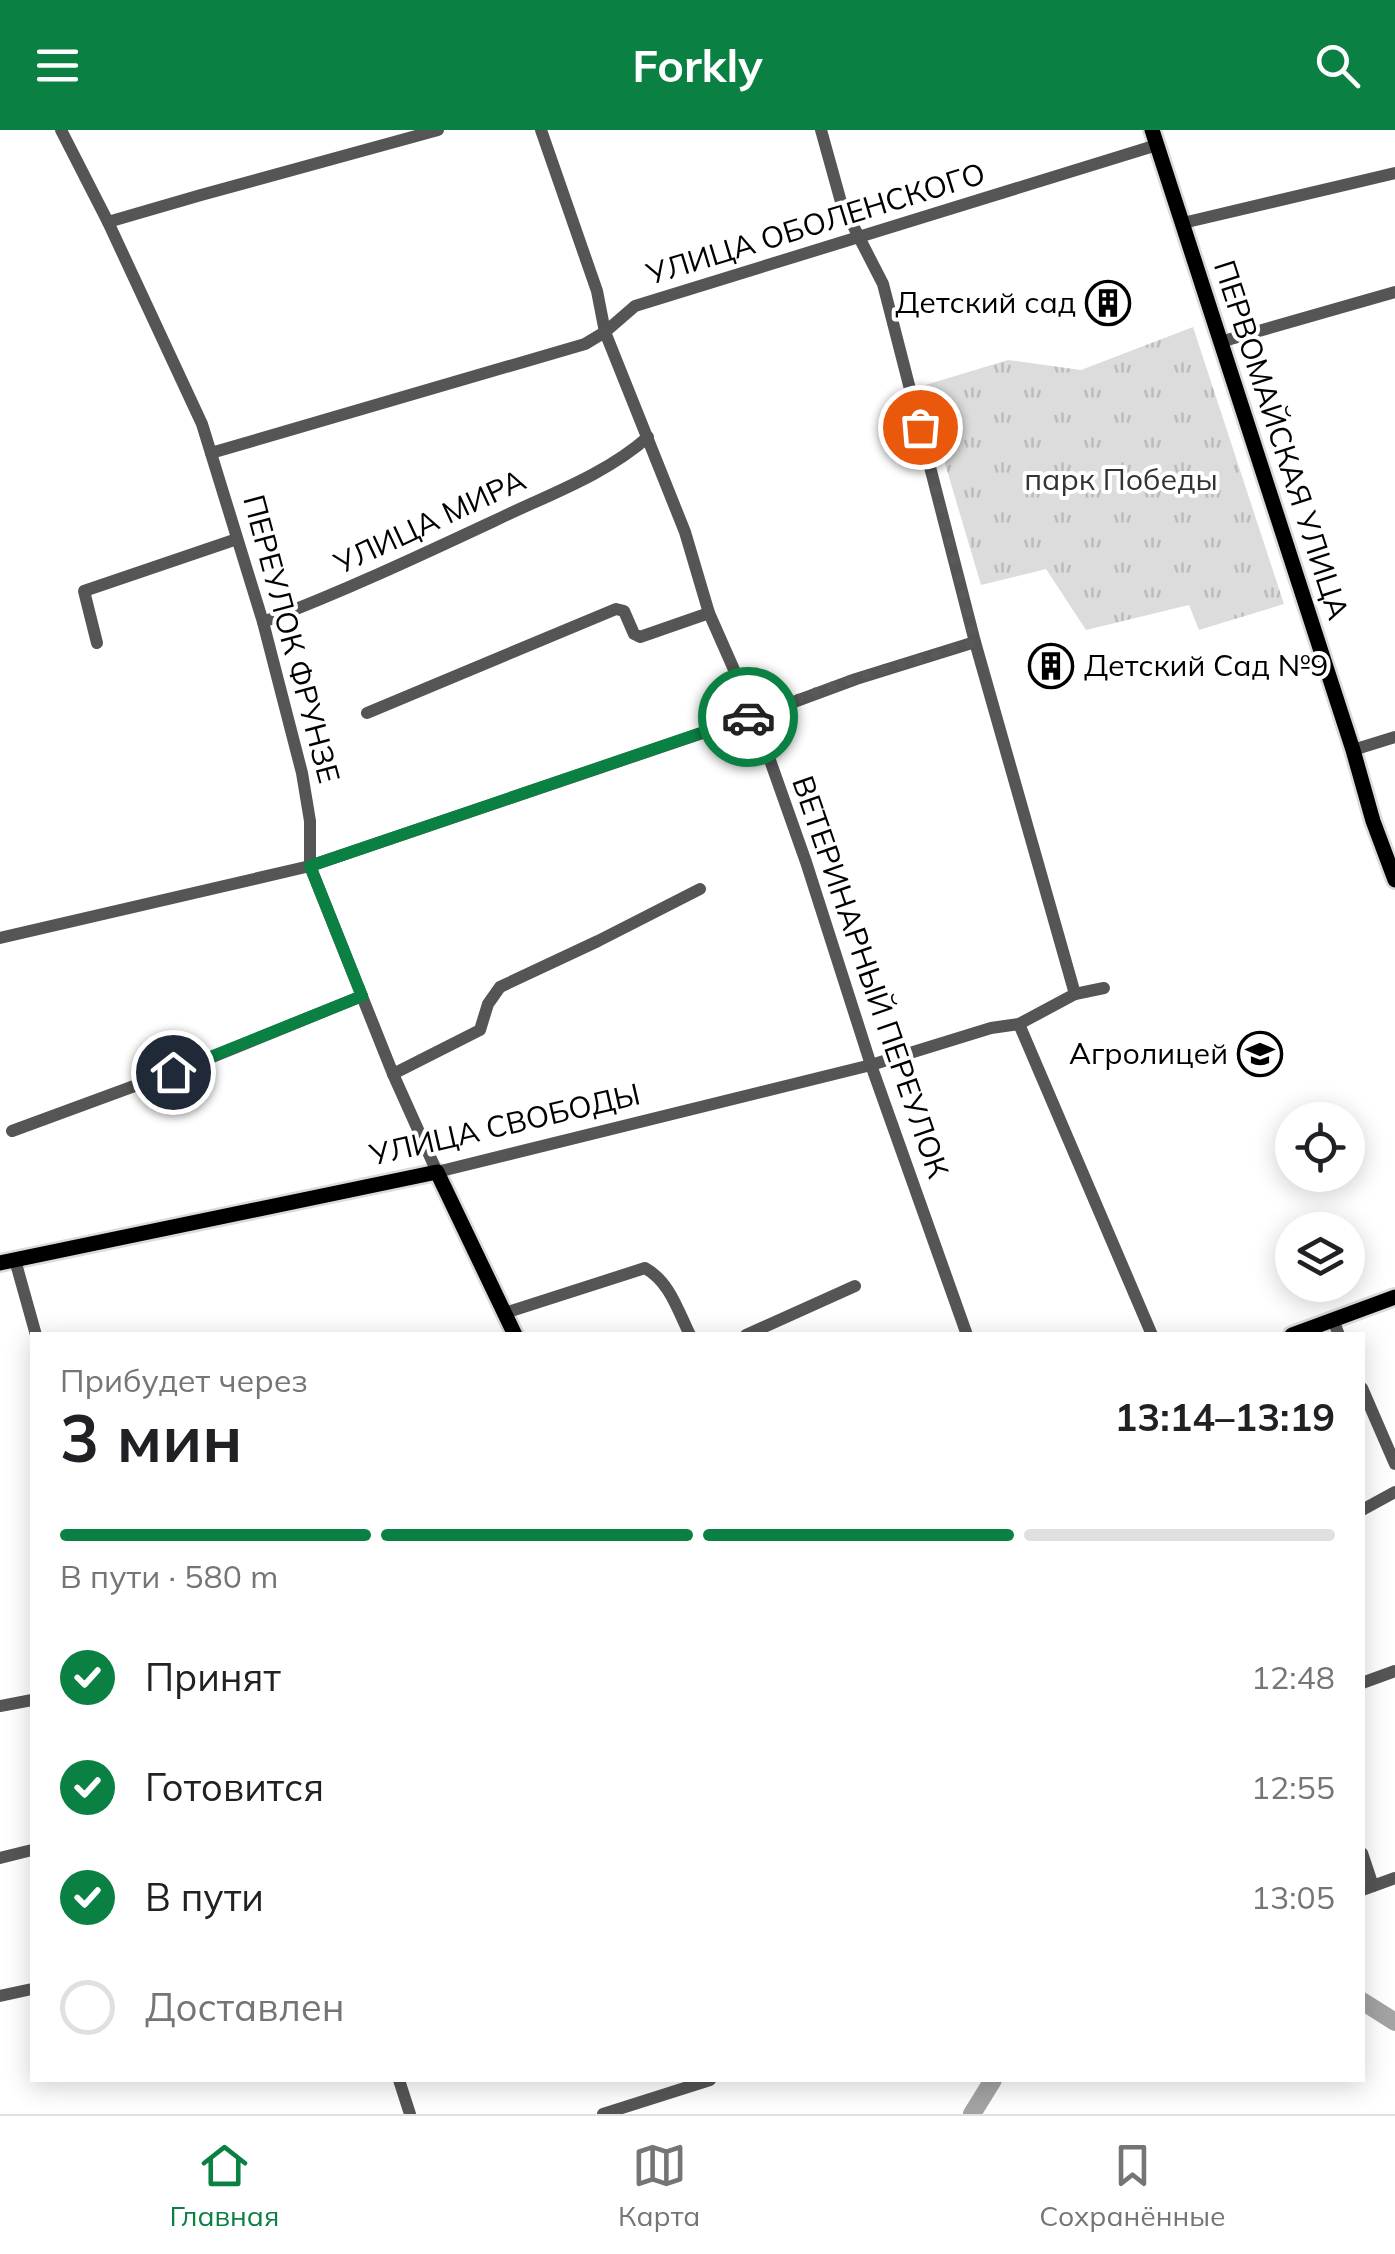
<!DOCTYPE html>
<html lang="ru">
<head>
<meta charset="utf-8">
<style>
  :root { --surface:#fff; --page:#f6f6f6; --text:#202124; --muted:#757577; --line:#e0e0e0; --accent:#0b8043 }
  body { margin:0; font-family:Mulish,sans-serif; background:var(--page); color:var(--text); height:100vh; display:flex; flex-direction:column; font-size:38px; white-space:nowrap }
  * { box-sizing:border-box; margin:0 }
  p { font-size:32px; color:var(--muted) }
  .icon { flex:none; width:55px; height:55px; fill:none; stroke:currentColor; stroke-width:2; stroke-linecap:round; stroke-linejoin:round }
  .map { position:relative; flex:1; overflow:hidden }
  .drawer { position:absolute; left:30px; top:1202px; width:1335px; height:750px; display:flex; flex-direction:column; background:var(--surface); border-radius:0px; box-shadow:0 5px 25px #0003 }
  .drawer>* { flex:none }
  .fabs { position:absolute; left:1275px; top:972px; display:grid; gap:20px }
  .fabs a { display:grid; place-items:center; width:90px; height:90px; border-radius:50%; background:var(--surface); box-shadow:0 5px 25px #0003; font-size:50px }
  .pin { position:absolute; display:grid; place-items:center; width:85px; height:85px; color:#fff; margin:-42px; border:5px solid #fff; border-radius:50%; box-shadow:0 2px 10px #0007 }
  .courier { position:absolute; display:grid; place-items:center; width:100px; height:100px; margin:-50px; border:8px solid #0b8043; border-radius:50%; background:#fff; color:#222; box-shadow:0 2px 12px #0007 }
  .head em { font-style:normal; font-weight:700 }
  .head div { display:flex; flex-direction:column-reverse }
  .head { display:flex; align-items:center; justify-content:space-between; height:170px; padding:0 30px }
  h1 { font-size:65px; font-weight:700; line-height:75px }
  .bar { display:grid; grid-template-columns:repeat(4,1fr); gap:15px 10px; align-content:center; height:120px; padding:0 30px }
  .bar i { height:12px; border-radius:8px; background:var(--line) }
  .bar .selected { background:var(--accent) }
  .bar p { grid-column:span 4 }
  ol { padding:0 30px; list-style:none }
  li { display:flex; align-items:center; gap:30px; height:110px }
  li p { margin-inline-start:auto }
  li .icon { padding:10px; border-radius:50%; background:var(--accent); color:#fff; stroke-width:4 }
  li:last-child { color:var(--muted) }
  li i { width:55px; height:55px; border:5px solid var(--line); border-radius:50% }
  header { display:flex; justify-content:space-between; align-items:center; height:130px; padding:0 30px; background:var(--accent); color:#fff; font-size:45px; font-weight:700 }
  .tabs { display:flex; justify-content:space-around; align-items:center; height:140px; border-top:2px solid var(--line); background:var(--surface); font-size:28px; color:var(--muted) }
  .tabs a { display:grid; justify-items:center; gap:5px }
  .tabs .selected { color:var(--accent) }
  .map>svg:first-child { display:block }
  .grass { fill:url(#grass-tufts) }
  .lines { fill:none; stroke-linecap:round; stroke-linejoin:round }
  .river { stroke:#a3a3a3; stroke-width:18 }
  .major-casing { stroke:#dbdbdb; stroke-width:20 }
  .minor { stroke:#555; stroke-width:12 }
  .major { stroke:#000; stroke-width:15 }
  .done { stroke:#595959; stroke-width:10; stroke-dasharray:0 18 }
  .route { stroke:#0b8043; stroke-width:12 }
  .labels { text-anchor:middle; stroke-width:8; stroke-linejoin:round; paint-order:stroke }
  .street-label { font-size:30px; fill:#000; stroke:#fff }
  .poi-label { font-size:30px; fill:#000; stroke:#fff; text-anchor:end }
  .park-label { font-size:30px; fill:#333; stroke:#fff }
</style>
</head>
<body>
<header><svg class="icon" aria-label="menu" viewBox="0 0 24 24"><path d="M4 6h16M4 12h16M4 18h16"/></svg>Forkly<svg class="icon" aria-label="search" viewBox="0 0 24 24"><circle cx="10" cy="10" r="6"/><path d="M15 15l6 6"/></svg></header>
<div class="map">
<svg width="1395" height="1984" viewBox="0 0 1395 1984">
  <defs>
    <pattern id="grass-tufts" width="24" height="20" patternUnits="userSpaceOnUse" patternTransform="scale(2.5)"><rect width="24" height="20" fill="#dcdcdc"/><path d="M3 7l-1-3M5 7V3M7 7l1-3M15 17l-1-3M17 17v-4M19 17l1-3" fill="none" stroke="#bbb"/></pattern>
  </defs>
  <rect width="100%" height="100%" fill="#fff"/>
  <polygon class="grass" points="1193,197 1284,474 1199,500 1189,475 1086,500 1046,439 981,455 922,256 1008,230 1081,240"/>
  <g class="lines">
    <g class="river">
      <polyline points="1362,1871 1395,1892"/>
      <polyline points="972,1984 993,1950"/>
    </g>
    <defs>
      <g id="major">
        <polyline points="1152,0 1353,620 1373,691 1395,750"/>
        <polyline points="0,1133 437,1042 515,1205"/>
        <polyline points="1292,1205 1395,1167"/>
      </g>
    </defs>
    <use href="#major" class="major-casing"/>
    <g class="minor">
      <polyline points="61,0 108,92 202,294 263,492 302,643 310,691 310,736 393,944 437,1042 871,935 991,898 1019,894 1075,864 975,512 883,154 841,72 821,0"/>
      <polyline points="541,0 597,161 605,202 685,402 709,483 754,585 806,732 871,935 967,1205"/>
      <polyline points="108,92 201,65 438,0"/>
      <polyline points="1183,93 1395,43"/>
      <polyline points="1220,212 1395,162"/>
      <polyline points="211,323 585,214 605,202 635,176 1157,15"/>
      <path d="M263,492c79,-30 154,-65 231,-101 51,-25 110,-45 154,-84"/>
      <polyline points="97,513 84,461 237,409"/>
      <polyline points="367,583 616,479 624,481 634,504 640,507 709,483"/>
      <polyline points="1353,620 1395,607"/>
      <polyline points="0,808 310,736 791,573 856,549 975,512"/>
      <polyline points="1075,864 1104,858"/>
      <polyline points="1019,894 1152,1205"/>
      <polyline points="393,944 480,900 488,874 500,857 598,811 700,759"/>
      <polyline points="12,1001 205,930 362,866"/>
      <polyline points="15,1130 36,1205"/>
      <path d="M505,1183l140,-45c25,14 33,43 45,67"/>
      <polyline points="1333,1190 1339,1205"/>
      <polyline points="746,1205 855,1156"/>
      <polyline points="1362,1258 1395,1334"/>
      <polyline points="1362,1380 1395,1362"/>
      <polyline points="1362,1553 1395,1541"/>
      <polyline points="0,1576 32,1570"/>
      <polyline points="1362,1723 1373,1756"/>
      <polyline points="0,1728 32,1720"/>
      <polyline points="1362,1760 1395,1748"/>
      <polyline points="0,1866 32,1859"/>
      <polyline points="399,1950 410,1984"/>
      <polyline points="603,1984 710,1950"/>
    </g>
    <use href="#major" class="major"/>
  </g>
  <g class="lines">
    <polyline class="done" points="748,587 856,548 975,512 920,297"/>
    <polyline class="route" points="173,942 362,866 310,736 748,587"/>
  </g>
  <defs>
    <symbol id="building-ring" viewBox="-11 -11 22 22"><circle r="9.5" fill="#fff" stroke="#000" stroke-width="1.5"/><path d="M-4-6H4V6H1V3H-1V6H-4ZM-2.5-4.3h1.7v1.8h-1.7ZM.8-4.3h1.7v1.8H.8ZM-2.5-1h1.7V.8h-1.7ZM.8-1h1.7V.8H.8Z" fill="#000"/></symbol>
    <symbol id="university-ring" viewBox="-11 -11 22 22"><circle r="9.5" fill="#fff" stroke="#000" stroke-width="1.5"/><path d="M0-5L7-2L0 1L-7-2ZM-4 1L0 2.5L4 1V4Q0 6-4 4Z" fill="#000"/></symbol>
  </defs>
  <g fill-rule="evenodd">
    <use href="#building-ring" x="1083" y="148" width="50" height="50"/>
    <use href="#building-ring" x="1026" y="511" width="50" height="50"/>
    <use href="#university-ring" x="1235" y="899" width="50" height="50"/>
  </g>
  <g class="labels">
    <g class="street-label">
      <text transform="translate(816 94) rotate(-17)" y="10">УЛИЦА ОБОЛЕНСКОГО</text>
      <text transform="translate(1281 310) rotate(72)" y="10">ПЕРВОМАЙСКАЯ УЛИЦА</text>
      <text transform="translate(430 392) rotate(-25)" y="10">УЛИЦА МИРА</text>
      <text transform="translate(291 509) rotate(75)" y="10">ПЕРЕУЛОК ФРУНЗЕ</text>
      <text transform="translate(870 847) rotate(71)" y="10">ВЕТЕРИНАРНЫЙ ПЕРЕУЛОК</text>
      <text transform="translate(505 995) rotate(-13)" y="10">УЛИЦА СВОБОДЫ</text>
    </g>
    <g class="poi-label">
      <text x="1076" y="183">Детский сад</text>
      <text x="1084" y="546" text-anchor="start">Детский Сад №9</text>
      <text x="1228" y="934">Агролицей</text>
    </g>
    <g class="park-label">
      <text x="1121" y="360">парк Победы</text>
    </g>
  </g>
</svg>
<div class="fabs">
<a><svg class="icon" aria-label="locate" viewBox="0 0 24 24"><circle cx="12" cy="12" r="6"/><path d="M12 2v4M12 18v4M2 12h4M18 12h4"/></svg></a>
<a><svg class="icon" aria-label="layers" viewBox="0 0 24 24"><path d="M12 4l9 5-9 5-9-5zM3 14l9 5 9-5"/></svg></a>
</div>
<div class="pin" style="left:920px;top:297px;background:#ea580c"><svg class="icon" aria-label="bag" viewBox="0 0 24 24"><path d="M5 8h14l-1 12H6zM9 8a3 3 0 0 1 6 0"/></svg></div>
<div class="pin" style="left:173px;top:942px;background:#1f2937"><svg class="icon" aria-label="home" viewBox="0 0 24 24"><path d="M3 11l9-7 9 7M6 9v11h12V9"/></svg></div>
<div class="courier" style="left:748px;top:587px"><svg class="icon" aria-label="car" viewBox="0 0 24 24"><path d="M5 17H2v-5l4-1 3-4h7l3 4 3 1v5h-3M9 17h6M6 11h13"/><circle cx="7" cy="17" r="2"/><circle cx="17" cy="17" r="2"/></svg></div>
<section class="drawer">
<div class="head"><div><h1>3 мин</h1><p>Прибудет через</p></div><em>13:14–13:19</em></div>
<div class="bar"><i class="selected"></i><i class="selected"></i><i class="selected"></i><i></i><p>В пути · 580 m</p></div>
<ol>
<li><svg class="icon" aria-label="check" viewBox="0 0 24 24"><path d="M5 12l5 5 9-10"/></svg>Принят<p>12:48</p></li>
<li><svg class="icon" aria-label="check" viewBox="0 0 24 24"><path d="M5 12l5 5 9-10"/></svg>Готовится<p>12:55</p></li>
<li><svg class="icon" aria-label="check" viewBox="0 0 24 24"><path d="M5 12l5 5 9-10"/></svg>В пути<p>13:05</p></li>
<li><i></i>Доставлен</li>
</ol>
</section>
</div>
<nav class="tabs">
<a class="selected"><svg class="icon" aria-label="home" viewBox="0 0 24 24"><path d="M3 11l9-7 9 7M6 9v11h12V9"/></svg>Главная</a>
<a><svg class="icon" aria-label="map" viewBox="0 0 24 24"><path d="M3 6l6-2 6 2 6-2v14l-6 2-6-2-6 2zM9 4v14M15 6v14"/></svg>Карта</a>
<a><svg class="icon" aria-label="saved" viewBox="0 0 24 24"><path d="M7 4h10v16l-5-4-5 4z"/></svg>Сохранённые</a>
</nav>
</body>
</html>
